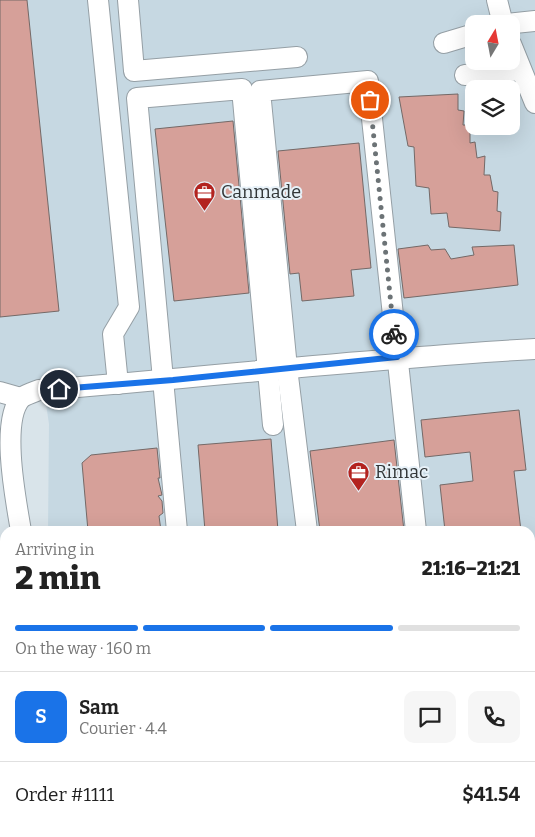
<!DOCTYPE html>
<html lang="en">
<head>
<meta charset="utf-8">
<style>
  :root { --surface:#fff; --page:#f6f6f6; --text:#222; --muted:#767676; --line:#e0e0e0; --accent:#1a73e8 }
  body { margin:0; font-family:Bitter,serif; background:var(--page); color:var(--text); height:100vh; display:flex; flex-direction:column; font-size:19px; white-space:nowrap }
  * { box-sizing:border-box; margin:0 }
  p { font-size:16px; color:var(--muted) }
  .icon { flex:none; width:28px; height:28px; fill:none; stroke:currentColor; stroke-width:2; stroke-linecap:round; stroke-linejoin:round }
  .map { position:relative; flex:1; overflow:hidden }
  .side { position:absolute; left:0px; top:526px; width:535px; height:311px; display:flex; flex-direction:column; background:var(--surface); border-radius:15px 15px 0 0; box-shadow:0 5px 20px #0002 }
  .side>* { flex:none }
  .needle { width:32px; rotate:10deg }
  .controls { position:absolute; left:465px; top:15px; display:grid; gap:10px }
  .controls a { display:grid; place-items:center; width:55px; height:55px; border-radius:10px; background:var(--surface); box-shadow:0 5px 20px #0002; font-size:25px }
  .pin { position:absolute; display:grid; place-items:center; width:42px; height:42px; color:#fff; margin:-21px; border:2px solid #fff; border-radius:50%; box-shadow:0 1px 5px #0007 }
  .courier { position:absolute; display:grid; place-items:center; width:50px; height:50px; margin:-25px; border:4px solid #1a73e8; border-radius:50%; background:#fff; color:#222; box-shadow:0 1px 6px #0007 }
  .summary em { font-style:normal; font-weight:800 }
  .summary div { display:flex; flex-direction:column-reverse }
  .summary { display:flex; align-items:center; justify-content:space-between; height:85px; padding:0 15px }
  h1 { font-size:32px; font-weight:800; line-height:38px }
  .bar { display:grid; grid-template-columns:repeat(4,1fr); gap:8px 5px; align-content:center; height:60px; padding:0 15px }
  .bar i { height:6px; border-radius:4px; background:var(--line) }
  .bar .on { background:var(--accent) }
  .bar p { grid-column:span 4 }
  .line { display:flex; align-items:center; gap:12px; padding:0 15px; border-top:1px solid var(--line) }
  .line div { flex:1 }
  .round { display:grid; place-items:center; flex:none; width:52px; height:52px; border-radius:10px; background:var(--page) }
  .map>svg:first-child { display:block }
  .built { fill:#c6d8e2; fill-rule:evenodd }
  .building { fill:#d6a099; stroke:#746967 }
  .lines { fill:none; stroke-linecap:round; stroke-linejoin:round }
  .minor-casing { stroke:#959fa5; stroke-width:22 }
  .minor { stroke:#fff; stroke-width:20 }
  .done { stroke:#6c7376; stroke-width:5; stroke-dasharray:0 9 }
  .route { stroke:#1a73e8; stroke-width:6 }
  .labels { text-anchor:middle; stroke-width:4; stroke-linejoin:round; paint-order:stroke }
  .poi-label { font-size:18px; fill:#323638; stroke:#e7f1f8; text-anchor:start }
</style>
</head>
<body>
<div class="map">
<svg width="535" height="837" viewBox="0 0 535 837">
  <rect width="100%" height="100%" fill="#d9e4ea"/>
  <path class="built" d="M0,0h535v837h-491l1,-5h485v-301h-482l1,-107 -6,-40 -43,3zM474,24h37v37h-37zM474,89h37v37h-37z"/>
  <g class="building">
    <polygon points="0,0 27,0 59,311 0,317"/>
    <polygon points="458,94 458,110 464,111 463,125 470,125 470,143 475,142 477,158 485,156 484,175 490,175 493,191 498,192 497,211 501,212 500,231 449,227 447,213 431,214 429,188 416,186 414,147 408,146 399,97"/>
    <polygon points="233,121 249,293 174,301 155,129"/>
    <polygon points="359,143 371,268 351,270 354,296 302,301 299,273 290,274 278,151"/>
    <polygon points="428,245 431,250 445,249 451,259 474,255 472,247 514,245 518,285 404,298 398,249"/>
    <polygon points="519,410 526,470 514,471 521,531 445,531 440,485 473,481 470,452 425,457 421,420"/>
    <polygon points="271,439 278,531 205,531 198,445"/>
    <polygon points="394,440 404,531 320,531 310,451"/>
    <polygon points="157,448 160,478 158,478 162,495 158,496 162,501 163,513 159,516 161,531 88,531 82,463 91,455"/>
  </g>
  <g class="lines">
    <defs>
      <g id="minor">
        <polyline points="98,0 129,307 113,334 118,384"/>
        <polyline points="128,0 134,71 297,57"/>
        <polyline points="497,0 503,24"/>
        <polyline points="506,24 535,21"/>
        <polyline points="444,43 474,34"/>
        <polyline points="511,44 535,103"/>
        <polyline points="465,75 521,70"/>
        <polyline points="0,392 21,398"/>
        <path d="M21,531c-5,-30 -21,-110 0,-133 4,-3 13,-6 18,-8 165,-12 330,-32 496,-41"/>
        <polyline points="177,531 137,98 242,89 273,425"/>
        <polyline points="307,531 287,368 260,91 368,81 416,531"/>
        <polyline points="0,577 5,577"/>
        <polyline points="530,595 535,595"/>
        <polyline points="0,614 5,614"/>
        <polyline points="530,617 535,617"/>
        <polyline points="0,806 5,805"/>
        <polyline points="0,832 5,831"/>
        <polyline points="339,832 339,837"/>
        <polyline points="23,837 23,832"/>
      </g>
    </defs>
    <use href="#minor" class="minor-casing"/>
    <use href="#minor" class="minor"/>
  </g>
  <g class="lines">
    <polyline class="done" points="370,100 394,334"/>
    <polyline class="route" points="59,389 173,380 397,357 394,334"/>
  </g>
  <defs>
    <symbol id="office-pin" viewBox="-11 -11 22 30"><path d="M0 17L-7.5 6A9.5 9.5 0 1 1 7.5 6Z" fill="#b3231f" stroke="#e7f1f8"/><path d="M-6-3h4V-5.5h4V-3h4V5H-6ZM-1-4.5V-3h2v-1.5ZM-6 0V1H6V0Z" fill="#fff"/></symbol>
  </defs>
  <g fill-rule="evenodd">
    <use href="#office-pin" x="192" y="180" width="25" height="34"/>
    <use href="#office-pin" x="346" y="460" width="25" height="34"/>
  </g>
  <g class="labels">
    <g class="poi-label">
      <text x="221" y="198">Canmade</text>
      <text x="375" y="478">Rimac</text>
    </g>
  </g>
</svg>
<div class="controls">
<a><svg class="needle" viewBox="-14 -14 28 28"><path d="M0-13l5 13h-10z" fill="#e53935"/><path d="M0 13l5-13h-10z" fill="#767676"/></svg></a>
<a><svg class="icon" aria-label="layers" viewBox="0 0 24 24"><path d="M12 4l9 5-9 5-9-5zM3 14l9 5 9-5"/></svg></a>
</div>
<div class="pin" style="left:370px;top:100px;background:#ea580c"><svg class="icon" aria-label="bag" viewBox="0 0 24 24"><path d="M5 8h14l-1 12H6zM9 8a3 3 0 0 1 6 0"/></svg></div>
<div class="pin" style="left:59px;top:389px;background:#1f2937"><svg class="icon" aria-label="home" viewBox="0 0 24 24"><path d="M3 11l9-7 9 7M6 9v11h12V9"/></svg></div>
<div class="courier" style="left:394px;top:334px"><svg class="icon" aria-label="bike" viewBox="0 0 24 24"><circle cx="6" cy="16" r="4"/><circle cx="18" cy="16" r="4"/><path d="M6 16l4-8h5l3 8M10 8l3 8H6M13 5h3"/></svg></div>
<section class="side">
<div class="summary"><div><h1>2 min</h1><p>Arriving in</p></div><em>21:16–21:21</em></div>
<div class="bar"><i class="on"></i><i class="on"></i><i class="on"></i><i></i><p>On the way · 160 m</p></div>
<div class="line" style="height:90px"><b class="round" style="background:var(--accent);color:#fff">S</b><div><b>Sam</b><p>Courier · 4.4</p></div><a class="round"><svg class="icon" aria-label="chat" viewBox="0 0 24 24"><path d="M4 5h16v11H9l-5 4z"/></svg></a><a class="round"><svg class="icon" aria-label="phone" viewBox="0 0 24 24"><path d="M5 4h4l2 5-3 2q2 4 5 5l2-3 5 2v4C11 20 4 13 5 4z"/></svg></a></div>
<div class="line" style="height:65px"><div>Order #1111</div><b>$41.54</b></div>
</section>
</div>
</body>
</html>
